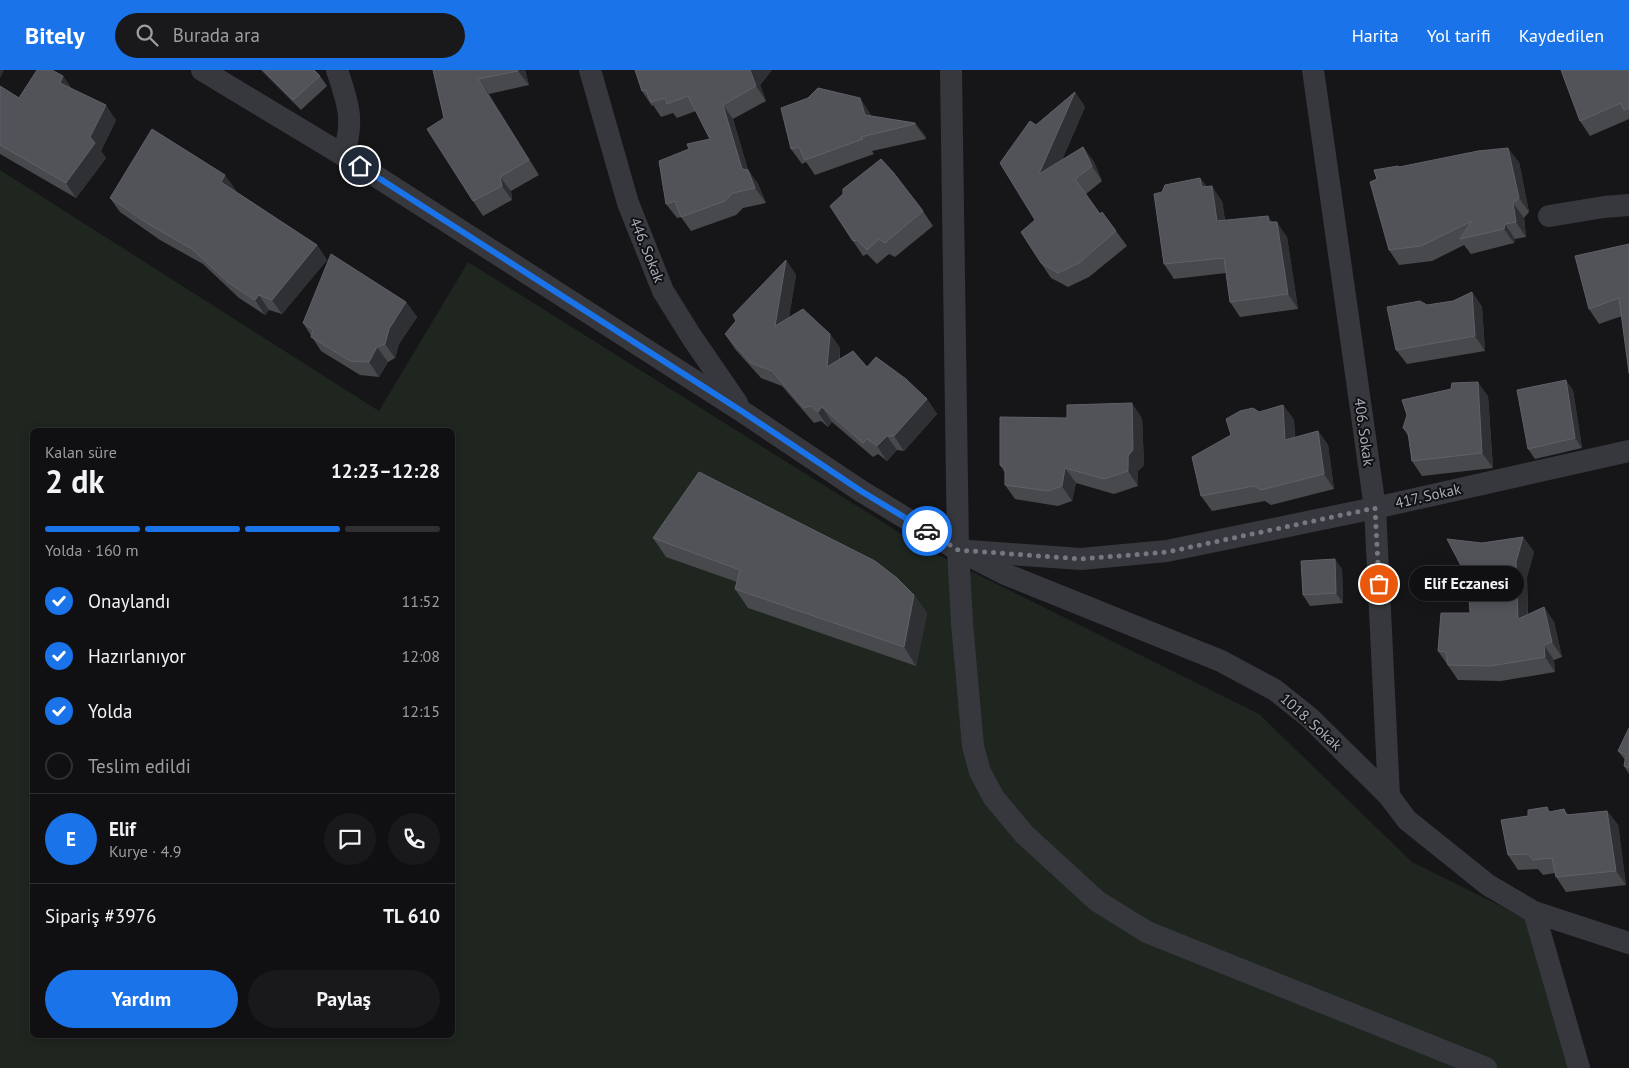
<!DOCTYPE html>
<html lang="tr">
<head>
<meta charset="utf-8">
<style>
  :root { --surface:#101012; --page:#19191b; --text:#f1f3f6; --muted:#9c9d9f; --line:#303032; --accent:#1a73e8 }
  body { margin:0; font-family:"PT Sans",sans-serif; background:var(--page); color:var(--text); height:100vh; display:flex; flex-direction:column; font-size:19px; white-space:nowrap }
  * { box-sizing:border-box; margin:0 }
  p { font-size:16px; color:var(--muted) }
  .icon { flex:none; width:28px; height:28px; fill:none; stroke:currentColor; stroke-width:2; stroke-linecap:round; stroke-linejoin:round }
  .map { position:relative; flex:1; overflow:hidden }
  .side { position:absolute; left:30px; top:358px; width:425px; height:610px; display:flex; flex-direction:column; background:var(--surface); border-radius:8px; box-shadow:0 2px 12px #0003,0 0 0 1px var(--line) }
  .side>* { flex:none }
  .pin { position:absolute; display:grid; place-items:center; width:42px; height:42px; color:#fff; margin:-21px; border:2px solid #fff; border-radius:50%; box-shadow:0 1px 5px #0007 }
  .courier { position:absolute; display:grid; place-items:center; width:50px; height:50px; margin:-25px; border:4px solid #1a73e8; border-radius:50%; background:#fff; color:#222; box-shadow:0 1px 6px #0007 }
  .bubble { position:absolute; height:35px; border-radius:18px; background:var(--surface); box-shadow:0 2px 12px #0003,0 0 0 1px var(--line); font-size:16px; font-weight:800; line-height:35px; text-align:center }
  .overview em { font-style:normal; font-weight:800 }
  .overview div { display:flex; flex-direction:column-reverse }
  .overview { display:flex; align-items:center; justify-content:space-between; height:85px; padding:0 15px }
  h1 { font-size:32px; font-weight:800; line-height:38px }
  .bar { display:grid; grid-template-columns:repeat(4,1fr); gap:8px 5px; align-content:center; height:60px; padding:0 15px }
  .bar i { height:6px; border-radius:4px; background:var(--line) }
  .bar .current { background:var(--accent) }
  .bar p { grid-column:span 4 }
  .line { display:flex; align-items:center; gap:12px; padding:0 15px; border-top:1px solid var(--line) }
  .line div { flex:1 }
  .round { display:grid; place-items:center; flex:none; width:52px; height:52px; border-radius:26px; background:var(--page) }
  ol { padding:0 15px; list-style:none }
  li { display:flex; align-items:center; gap:15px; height:55px }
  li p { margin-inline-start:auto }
  li .icon { padding:5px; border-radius:50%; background:var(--accent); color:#fff; stroke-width:4 }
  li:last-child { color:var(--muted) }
  li i { width:28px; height:28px; border:2px solid var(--line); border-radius:50% }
  .action { display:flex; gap:10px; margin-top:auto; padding:10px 15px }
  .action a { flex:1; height:58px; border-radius:30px; background:var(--accent); color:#fff; font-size:20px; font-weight:800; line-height:58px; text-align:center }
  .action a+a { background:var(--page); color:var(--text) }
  header { display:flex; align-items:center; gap:30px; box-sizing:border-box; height:70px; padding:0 25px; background:var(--accent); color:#fff }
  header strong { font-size:24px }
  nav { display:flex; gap:28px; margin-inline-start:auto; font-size:18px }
  .search { width:350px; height:45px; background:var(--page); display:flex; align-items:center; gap:12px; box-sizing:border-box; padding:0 18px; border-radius:28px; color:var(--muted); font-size:19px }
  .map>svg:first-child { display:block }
  .green { fill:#1e261f; fill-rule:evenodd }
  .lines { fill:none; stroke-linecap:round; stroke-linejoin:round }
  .street { stroke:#37383d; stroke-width:22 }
  .wall { fill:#47494d }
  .shaded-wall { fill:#2f3033 }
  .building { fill:#525359; stroke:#5f6168 }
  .done { stroke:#757880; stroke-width:5; stroke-dasharray:0 9 }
  .route { stroke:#1a73e8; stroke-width:6 }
  .labels { text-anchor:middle; stroke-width:4; stroke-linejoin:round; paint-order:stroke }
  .street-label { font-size:15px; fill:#a8adb8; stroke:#111113 }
</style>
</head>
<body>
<header>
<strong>Bitely</strong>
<div class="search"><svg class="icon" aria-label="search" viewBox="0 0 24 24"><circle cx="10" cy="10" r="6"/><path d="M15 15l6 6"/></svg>Burada ara</div>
<nav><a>Harita</a><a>Yol tarifi</a><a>Kaydedilen</a></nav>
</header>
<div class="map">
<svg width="1629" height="998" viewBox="0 0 1629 998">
  <rect width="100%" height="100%" fill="#161618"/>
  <path class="green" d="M0,100l379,241 89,-149 456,286 335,166 153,148 121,60 45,146h-1578zM32,360h420v605h-420z"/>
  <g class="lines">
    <g class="street">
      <polyline points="202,0 343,85 743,342 861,421 958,480 1005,504 1221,591 1275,620 1310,648 1389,726 1407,750 1488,815 1534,842 1629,873"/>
      <path d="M337,0c11,33 18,51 6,85"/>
      <polyline points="590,0 628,133 663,221 691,266 737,333"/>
      <polyline points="951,0 958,480 962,553 973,676 980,702 994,728 1024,764 1097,831 1147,862 1486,998"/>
      <polyline points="1313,0 1375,438 1389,726"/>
      <polyline points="1549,146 1604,137 1629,135"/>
      <polyline points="969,481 1081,489 1167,481 1375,438 1629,381"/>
      <polyline points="1534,842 1579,998"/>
    </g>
  </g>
  <g class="wall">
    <polygon points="261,0 314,0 320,6 327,16 301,40"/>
    <polygon points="433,0 525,0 529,15 489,24 539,105 511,121 512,130 483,146 473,131 444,48"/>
    <polygon points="635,0 772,0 760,15 766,31 733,49 748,100 758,114 766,133 743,138 736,145 691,161 681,147 677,148 666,134 689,79 710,69 696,41 677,48 673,43 661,47 653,35 652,36 642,21"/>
    <polygon points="1629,0 1629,49 1590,66 1580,51"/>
    <polygon points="63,6 71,18 116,50 101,81 106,88 76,128 0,84 0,16 19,28"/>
    <polygon points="1075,22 1085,37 1062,90 1083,77 1094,92 1102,111 1086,124 1100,144 1116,161 1127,176 1089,207 1068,217 1051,208 1041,193 1035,150 1036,55"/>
    <polygon points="870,43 871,46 915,53 926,67 926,69 872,81 874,84 815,105 806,92 802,94 791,79"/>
    <polygon points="1519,92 1529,142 1524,148 1526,167 1515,169 1514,173 1471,184 1464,175 1432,191 1399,195 1389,180 1377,109 1399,97"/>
    <polygon points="1200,108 1207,117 1222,131 1225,150 1272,152 1287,167 1298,239 1240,247 1230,232 1226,203 1174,209 1164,194 1162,122"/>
    <polygon points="236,120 235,121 317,175 327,190 282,244 269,240 265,245 239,228 203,194 160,170 120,142 110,128"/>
    <polygon points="923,141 933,156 895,187 889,184 877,194 867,184 863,186 853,171"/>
    <polygon points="1629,174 1622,246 1599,254 1589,239"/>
    <polygon points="786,190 796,205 789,247 830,264 840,278 840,289 867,297 927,329 937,344 904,381 897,380 887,391 878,384 873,387 832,352 828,357 821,351 814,353 782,316 761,308 735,279 725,264"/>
    <polygon points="1472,222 1482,237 1485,281 1407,294 1396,280 1427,235 1453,231"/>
    <polygon points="406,232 417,247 399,274 395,288 388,292 379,307 360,305 321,281 303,253"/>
    <polygon points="1451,319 1488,326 1493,398 1422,406 1412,391 1408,366 1403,358"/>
    <polygon points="1573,320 1582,378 1535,389 1528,379"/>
    <polygon points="1283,335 1294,350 1295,368 1318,361 1328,375 1334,419 1271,435 1265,431 1212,441 1201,426 1231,365 1259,342"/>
    <polygon points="1142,348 1144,395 1138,401 1138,416 1114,424 1076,413 1072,431 1058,436 1015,429 1005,415 1005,403 1000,395"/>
    <polygon points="1523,467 1534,482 1527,507 1528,545 1544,537 1554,552 1562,587 1554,590 1555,602 1501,611 1458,610 1438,581 1470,543 1482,473"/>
    <polygon points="653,468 914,525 927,543 916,596 748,538 735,519 737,512 666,487"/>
    <polygon points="1342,499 1343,533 1310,536 1303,525"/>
    <polygon points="1629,658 1629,704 1624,696 1625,690 1618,681"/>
    <polygon points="1564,739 1568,745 1607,741 1618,755 1626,815 1566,822 1556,807 1555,803 1543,805 1538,799 1518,800 1508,785 1528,746"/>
  </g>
  <g class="shaded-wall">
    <polygon points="0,0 4,0 0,8"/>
    <polygon points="518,0 525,0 529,15 518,1"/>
    <polygon points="750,0 772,0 760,15 766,31 756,16"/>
    <polygon points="63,6 73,21 60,13"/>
    <polygon points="478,9 489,24 539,105 529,90"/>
    <polygon points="1075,22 1085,37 1049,119 1039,104"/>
    <polygon points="860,28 870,43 876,60 865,45"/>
    <polygon points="106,35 116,50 101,81 106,88 76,128 66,113"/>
    <polygon points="723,35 733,49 752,114 742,99"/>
    <polygon points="915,53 926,67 926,69 915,54"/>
    <polygon points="1083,77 1094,92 1102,111 1092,96"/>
    <polygon points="1508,78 1519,92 1529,142 1519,128"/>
    <polygon points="748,100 758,114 766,133 755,118"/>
    <polygon points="225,105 236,120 231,127 221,112"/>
    <polygon points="500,107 511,121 512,130 502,116"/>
    <polygon points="1200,108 1211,122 1202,117"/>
    <polygon points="1212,116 1222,131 1227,165 1217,151"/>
    <polygon points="1513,133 1524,148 1526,167 1516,152"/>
    <polygon points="1268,146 1278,160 1277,152 1287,167 1298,239 1288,224"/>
    <polygon points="1505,154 1515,169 1514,173 1504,159"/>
    <polygon points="317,175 327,190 282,244 272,230"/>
    <polygon points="786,190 796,205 785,270 775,256"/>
    <polygon points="1472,222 1482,237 1485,281 1475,266"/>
    <polygon points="259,225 269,240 265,245 255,230"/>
    <polygon points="406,232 417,247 399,274 395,288 385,274 389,259"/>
    <polygon points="830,264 840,278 838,311 827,297"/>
    <polygon points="377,277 388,292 379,307 369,292"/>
    <polygon points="1566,310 1573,320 1582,378 1575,368"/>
    <polygon points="1478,312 1488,326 1493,398 1482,383"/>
    <polygon points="927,329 937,344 904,381 894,366"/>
    <polygon points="1132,333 1142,348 1144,395 1138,401 1138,416 1128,401"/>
    <polygon points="1283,335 1294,350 1295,385 1285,370"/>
    <polygon points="822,337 832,352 828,357 818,342"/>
    <polygon points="1318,361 1328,375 1334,419 1324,404"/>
    <polygon points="887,366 897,380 887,391 877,376"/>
    <polygon points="1065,398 1076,413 1072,431 1062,416"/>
    <polygon points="1523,467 1534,482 1527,507 1528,564 1518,549 1516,492"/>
    <polygon points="1335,489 1342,499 1343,533 1336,523"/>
    <polygon points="914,525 927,543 916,596 904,577"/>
    <polygon points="1544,537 1554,552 1562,587 1552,572"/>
    <polygon points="1544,575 1554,590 1555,602 1545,587"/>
    <polygon points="1607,741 1618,755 1626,815 1616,801"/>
  </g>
  <g class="building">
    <polygon points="37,0 52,0 63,6 60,13 106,35 90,67 95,73 66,113 0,75 0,16 19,28"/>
    <polygon points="263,0 314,0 320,6 293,30"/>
    <polygon points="433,0 518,0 518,1 478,9 529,90 500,107 502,116 473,131 427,59 444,48"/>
    <polygon points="635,0 750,0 756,16 723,35 742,99 748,100 755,118 733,123 725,131 681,147 675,131 666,134 659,91 689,79 687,74 710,69 688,26 667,34 665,28 651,32 646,20 642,21"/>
    <polygon points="1561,0 1629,0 1629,38 1624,40 1621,33 1580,51"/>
    <polygon points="818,18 860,28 865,45 915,53 915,54 861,67 863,69 805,90 799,77 791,79 781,38 808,28"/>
    <polygon points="1075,22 1039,104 1083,77 1092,96 1075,109 1100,144 1102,142 1116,161 1079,193 1058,203 1041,193 1021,162 1035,150 1000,93 1030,51 1036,55"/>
    <polygon points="152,59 225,105 221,112 317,175 272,230 259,225 255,230 229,213 192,179 150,155 110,128"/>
    <polygon points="1508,78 1519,128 1513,133 1516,152 1505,154 1504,159 1460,169 1472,151 1421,176 1389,180 1370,112 1377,109 1374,100 1398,96 1399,97 1478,81"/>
    <polygon points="881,89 893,102 923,141 885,173 879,169 867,180 857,170 853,171 830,136 843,124 843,119"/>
    <polygon points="1200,108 1202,117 1212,116 1217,151 1268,146 1269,152 1277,152 1288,224 1230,232 1224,188 1164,194 1154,124 1162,122 1165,115"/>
    <polygon points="1629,174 1629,303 1619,228 1589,239 1575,186"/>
    <polygon points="331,184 406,232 389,259 385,274 377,277 369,292 350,291 311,267 313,260 303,253"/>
    <polygon points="786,190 775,256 803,239 830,264 827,297 853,281 867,297 876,287 906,309 927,329 894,366 887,366 877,376 867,369 863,373 822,337 818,342 810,336 804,338 772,301 751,293 725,264 736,251 733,245"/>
    <polygon points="1472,222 1475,266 1396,280 1387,237 1420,231 1427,235 1453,231"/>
    <polygon points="1566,310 1575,368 1528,379 1517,320"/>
    <polygon points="1478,312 1482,383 1412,391 1408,362 1403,358 1407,345 1402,330 1451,319 1452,313"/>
    <polygon points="1132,333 1133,380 1128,386 1128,401 1104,409 1065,398 1062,416 1048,421 1005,415 1005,397 1000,395 1000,347 1067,348 1067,335"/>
    <polygon points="1283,335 1285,370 1318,361 1324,404 1261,420 1254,416 1201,426 1192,387 1231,365 1226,349 1240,341 1253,338 1259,342"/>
    <polygon points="699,402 875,491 897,508 914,525 904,577 735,519 740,500 653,468"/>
    <polygon points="1523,467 1516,492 1518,549 1544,537 1552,572 1544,575 1545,587 1491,596 1448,595 1446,582 1438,581 1441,543 1470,543 1468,509 1447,469 1482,473"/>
    <polygon points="1335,489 1336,523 1303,525 1301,491"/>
    <polygon points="1629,658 1629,698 1624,696 1626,685 1618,681"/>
    <polygon points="1547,737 1549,742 1564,739 1566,745 1607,741 1616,801 1556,807 1552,788 1533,790 1528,784 1508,785 1501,750 1528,746 1528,740"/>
  </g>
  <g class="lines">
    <polyline class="done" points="927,461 958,480 1081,489 1167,482 1375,438 1379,514"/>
    <polyline class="route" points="360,96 743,342 861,421 927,461"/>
  </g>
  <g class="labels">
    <g class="street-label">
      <text transform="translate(647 180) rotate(68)" y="5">446. Sokak</text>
      <text transform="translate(1364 362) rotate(82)" y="5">406. Sokak</text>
      <text transform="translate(1428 426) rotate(-13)" y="5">417. Sokak</text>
      <text transform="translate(1311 652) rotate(42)" y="5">1018. Sokak</text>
    </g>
  </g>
</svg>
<div class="pin" style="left:1379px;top:514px;background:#ea580c"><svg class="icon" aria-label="bag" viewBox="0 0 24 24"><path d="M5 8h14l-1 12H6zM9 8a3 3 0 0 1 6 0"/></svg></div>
<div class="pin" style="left:360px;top:96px;background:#1f2937"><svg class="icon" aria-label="home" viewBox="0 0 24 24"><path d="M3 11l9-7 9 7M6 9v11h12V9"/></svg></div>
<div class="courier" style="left:927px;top:461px"><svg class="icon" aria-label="car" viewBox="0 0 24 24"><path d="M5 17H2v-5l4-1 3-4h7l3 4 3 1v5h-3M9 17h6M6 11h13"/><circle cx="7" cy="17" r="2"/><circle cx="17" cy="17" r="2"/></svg></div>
<div class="bubble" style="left:1409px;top:496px;width:115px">Elif Eczanesi</div>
<section class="side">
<div class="overview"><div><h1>2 dk</h1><p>Kalan süre</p></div><em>12:23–12:28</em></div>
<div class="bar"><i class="current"></i><i class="current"></i><i class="current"></i><i></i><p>Yolda · 160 m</p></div>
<ol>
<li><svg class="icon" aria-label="check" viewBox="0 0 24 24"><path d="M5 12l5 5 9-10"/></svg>Onaylandı<p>11:52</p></li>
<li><svg class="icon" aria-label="check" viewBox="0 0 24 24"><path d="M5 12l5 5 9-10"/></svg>Hazırlanıyor<p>12:08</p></li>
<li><svg class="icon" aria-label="check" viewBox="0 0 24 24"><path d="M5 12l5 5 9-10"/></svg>Yolda<p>12:15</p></li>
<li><i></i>Teslim edildi</li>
</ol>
<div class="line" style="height:90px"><b class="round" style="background:var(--accent);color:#fff">E</b><div><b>Elif</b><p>Kurye · 4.9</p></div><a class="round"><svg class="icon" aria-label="chat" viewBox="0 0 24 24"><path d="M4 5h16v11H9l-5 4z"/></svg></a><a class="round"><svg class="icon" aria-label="phone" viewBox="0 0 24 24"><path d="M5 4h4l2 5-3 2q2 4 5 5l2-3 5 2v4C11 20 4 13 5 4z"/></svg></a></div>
<div class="line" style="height:65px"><div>Sipariş #3976</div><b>TL 610</b></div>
<div class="action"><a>Yardım</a><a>Paylaş</a></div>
</section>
</div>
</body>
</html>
